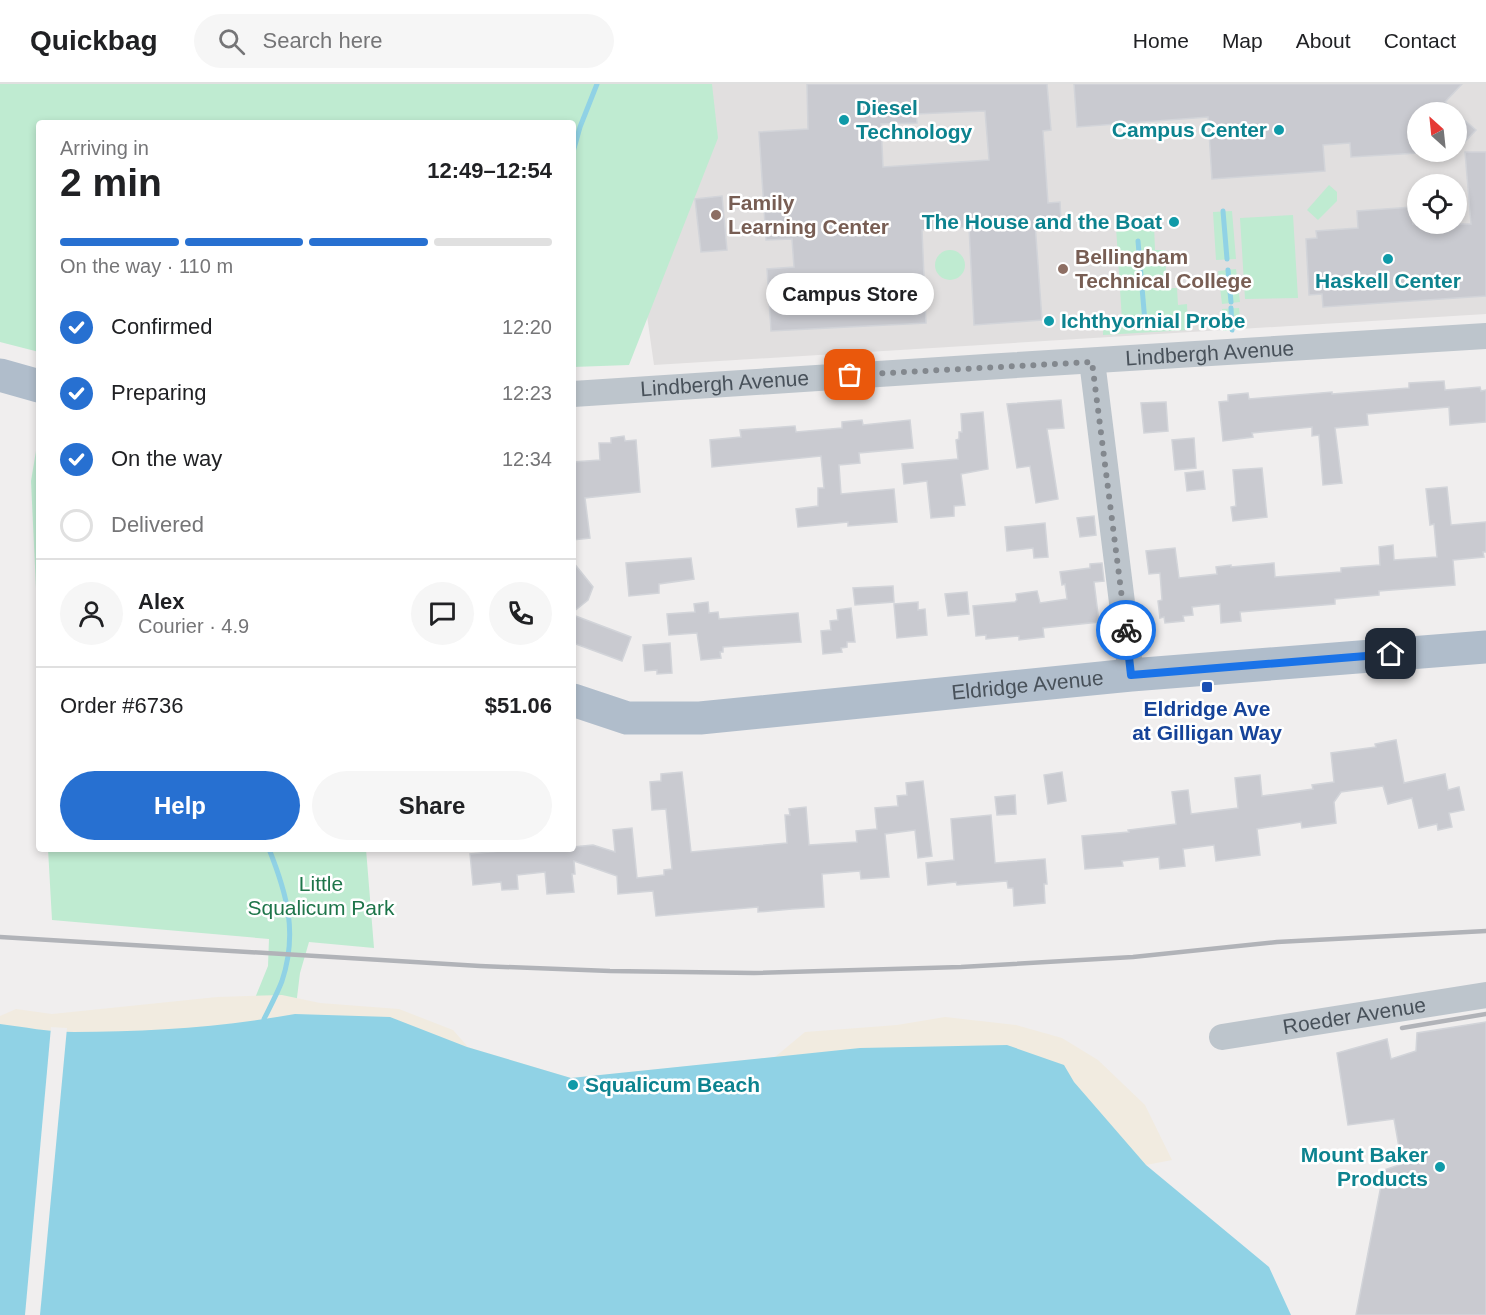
<!DOCTYPE html>
<html lang="en">
<head>
<meta charset="utf-8">
<style>
  :root { --surface:#fff; --page:#f6f6f6; --text:#202124; --muted:#757577; --line:#e0e0e0; --accent:#2770d1 }
  body { margin:0; font-family:Helvetica,sans-serif; background:var(--page); color:var(--text); height:100vh; display:flex; flex-direction:column; font-size:22px; white-space:nowrap }
  * { box-sizing:border-box; margin:0 }
  p { font-size:20px; color:var(--muted) }
  .icon { flex:none; width:33px; height:33px; fill:none; stroke:currentColor; stroke-width:2; stroke-linecap:round; stroke-linejoin:round }
  .map { position:relative; flex:1; overflow:hidden }
  .drawer { position:absolute; left:36px; top:36px; width:540px; height:732px; display:flex; flex-direction:column; background:var(--surface); border-radius:6px; box-shadow:0 3px 9px #0003 }
  .drawer>* { flex:none }
  .needle { width:39px; rotate:333deg }
  .tools { position:absolute; left:1407px; top:18px; display:grid; gap:12px }
  .tools a { display:grid; place-items:center; width:60px; height:60px; border-radius:50%; background:var(--surface); box-shadow:0 3px 9px #0003; font-size:30px }
  .pin { position:absolute; display:grid; place-items:center; width:51px; height:51px; color:#fff; margin:-26px; border-radius:12px; box-shadow:0 3px 9px #0006 }
  .courier { position:absolute; display:grid; place-items:center; width:60px; height:60px; margin:-30px; border:4px solid #1a73e8; border-radius:50%; background:#fff; color:#222; box-shadow:0 2px 8px #0007 }
  .bubble { position:absolute; height:42px; border-radius:21px; background:var(--surface); box-shadow:0 3px 9px #0003; font-size:20px; font-weight:600; line-height:42px; text-align:center }
  .summary em { font-style:normal; font-weight:600 }
  .summary div { display:flex; flex-direction:column-reverse }
  .summary { display:flex; align-items:center; justify-content:space-between; height:102px; padding:0 24px }
  h1 { font-size:39px; font-weight:600; line-height:45px }
  .bar { display:grid; grid-template-columns:repeat(4,1fr); gap:9px 6px; align-content:center; height:72px; padding:0 24px }
  .bar i { height:8px; border-radius:4px; background:var(--line) }
  .bar .selected { background:var(--accent) }
  .bar p { grid-column:span 4 }
  .line { display:flex; align-items:center; gap:15px; padding:0 24px; border-top:2px solid var(--line) }
  .line div { flex:1 }
  .round { display:grid; place-items:center; flex:none; width:63px; height:63px; border-radius:32px; background:var(--page) }
  ol { padding:0 24px; list-style:none }
  li { display:flex; align-items:center; gap:18px; height:66px }
  li p { margin-inline-start:auto }
  li .icon { padding:6px; border-radius:50%; background:var(--accent); color:#fff; stroke-width:4 }
  li:last-child { color:var(--muted) }
  li i { width:33px; height:33px; border:3px solid var(--line); border-radius:50% }
  .action { display:flex; gap:12px; margin-top:auto; padding:12px 24px }
  .action a { flex:1; height:69px; border-radius:36px; background:var(--accent); color:#fff; font-size:24px; font-weight:600; line-height:69px; text-align:center }
  .action a+a { background:var(--page); color:var(--text) }
  header { display:flex; align-items:center; gap:36px; box-sizing:border-box; height:84px; padding:0 30px; background:var(--surface); border-bottom:2px solid var(--line) }
  header strong { font-size:28px }
  nav { display:flex; gap:33px; margin-inline-start:auto; font-size:21px }
  .search { width:420px; height:54px; background:var(--page); display:flex; align-items:center; gap:15px; box-sizing:border-box; padding:0 21px; border-radius:33px; color:var(--muted); font-size:22px }
  .map>svg:first-child { display:block }
  .education { fill:#e1dfdf; fill-rule:evenodd }
  .green { fill:#bfebd1 }
  .sand { fill:#f1ebe0 }
  .water { fill:#90d2e5 }
  .pier { fill:#f0eeee }
  .lines { fill:none; stroke-linecap:round; stroke-linejoin:round }
  .stream { stroke:#90d2e5; stroke-width:5 }
  .building { fill:#c9cad0; stroke:#d2d4d9; stroke-width:1.5; fill-rule:evenodd }
  .minor { stroke:#bdc5cc; stroke-width:26 }
  .major { stroke:#b0bdcb; stroke-width:33 }
  .rail { stroke:#b1b3b8; stroke-width:4.5 }
  .done { stroke:#83888e; stroke-width:6; stroke-dasharray:0 10.8 }
  .route { stroke:#1a73e8; stroke-width:8 }
  .culture-dot { fill:#0f9aa8; stroke:#fff; stroke-width:2 }
  .education-dot { fill:#8d6e63; stroke:#fff; stroke-width:2 }
  .transit-dot { fill:#1a4fb4; stroke:#fff; stroke-width:2 }
  .labels { text-anchor:middle; stroke-width:5; stroke-linejoin:round; paint-order:stroke }
  .culture-label { font-size:21px; font-weight:bold; fill:#0d838f; stroke:#fff; text-anchor:start }
  .education-label { font-size:21px; font-weight:bold; fill:#785e54; stroke:#fff; text-anchor:start }
  .street-label { font-size:21px; fill:#48515a; stroke:#fff }
  .transit-label { font-size:21px; font-weight:bold; fill:#164399; stroke:#fff }
  .park-label { font-size:21px; fill:#1e754a; stroke:#fff }
</style>
</head>
<body>
<header>
<strong>Quickbag</strong>
<div class="search"><svg class="icon" aria-label="search" viewBox="0 0 24 24"><circle cx="10" cy="10" r="6"/><path d="M15 15l6 6"/></svg>Search here</div>
<nav><a>Home</a><a>Map</a><a>About</a><a>Contact</a></nav>
</header>
<div class="map">
<svg width="1486" height="1231" viewBox="0 0 1486 1231">
  <rect width="100%" height="100%" fill="#f0eeee"/>
  <path class="education" d="M614,0h872v230l-832,51zM1418,28h38v40h-38zM1418,100h38v40h-38z"/>
  <g class="green">
    <polygon points="0,0 712,0 718,54 629,281 573,283 573,39 39,39 39,268 0,258"/>
    <polygon points="1329,101 1337,108 1337,117 1318,136 1307,126"/>
    <polygon points="1232,127 1236,175 1216,176 1213,128"/>
    <polygon points="1293,131 1298,214 1245,215 1240,134"/>
    <polygon points="1154,141 1155,166 1165,166 1167,204 1177,204 1178,221 1187,220 1188,246 1103,251 1103,238 1122,236 1116,143"/>
    <circle cx="950" cy="181" r="15"/>
    <polygon points="1236,185 1240,218 1222,220 1218,187"/>
    <polygon points="1239,224 1241,245 1223,247 1222,225"/>
    <polygon points="39,349 39,568 31,397"/>
    <polygon points="48,765 366,765 374,864 309,858 300,889 295,930 251,924 268,882 269,855 52,836"/>
  </g>
  <polygon class="sand" points="282,911 320,919 399,925 453,946 468,963 571,994 775,973 805,948 897,941 945,933 1016,941 1062,954 1098,976 1145,1021 1172,1076 1146,1081 561,1006 236,951 0,948 0,932 16,925 52,930 217,913"/>
  <path class="water" d="M295,930l95,3 77,30 104,31 289,-30 147,-3 57,20 10,17 72,83 123,102 22,48h-1291v-291c24,3 49,8 74,8 73,0 149,-5 221,-18z"/>
  <polygon class="pier" points="51,943 67,944 40,1231 25,1231"/>
  <g class="lines">
    <g class="stream">
      <polyline points="573,68 580,43 597,0"/>
      <polyline points="1223,127 1227,175"/>
      <polyline points="1138,157 1145,238"/>
      <polyline points="1228,186 1231,218"/>
      <polyline points="1231,224 1232,246"/>
      <path d="M264,935c6,-12 13,-25 18,-38 16,-48 5,-87 -13,-132"/>
    </g>
  </g>
  <g class="building">
    <path d="M807,0h240l4,46 -8,1 5,72 12,-1 1,19 -26,2 7,97 -68,5 -5,-98 -47,3 4,93 -155,8 -4,-62 27,-2 -2,-28 -26,1 -7,-108 49,-3zM985,27l4,49 -106,7 -2,-43 36,-1 -1,-9z"/>
    <polygon points="1074,0 1462,0 1445,18 1456,28 1418,28 1418,69 1351,73 1350,59 1323,61 1325,87 1212,95 1208,33 1077,43"/>
    <polygon points="1456,29 1476,46 1456,67"/>
    <polygon points="1465,68 1486,68 1486,212 1323,223 1322,210 1309,211 1306,155 1317,154 1316,147 1358,144 1357,127 1412,123 1413,140 1471,140"/>
    <polygon points="722,112 727,166 701,168 695,115"/>
    <polygon points="1444,297 1445,306 1480,303 1481,307 1486,306 1486,338 1450,341 1449,323 1367,330 1368,341 1335,344 1342,399 1323,401 1319,351 1312,352 1312,343 1252,349 1253,353 1223,357 1219,318 1228,317 1228,311 1248,309 1249,315 1332,308 1332,310 1409,304 1409,299"/>
    <polygon points="1061,316 1064,344 1047,345 1058,415 1036,419 1030,382 1017,384 1007,320"/>
    <polygon points="1166,318 1168,347 1144,349 1141,319"/>
    <polygon points="983,328 988,385 961,390 965,421 954,422 954,432 931,434 927,397 904,400 902,380 958,375 956,356 959,355 959,348 962,348 961,330"/>
    <polygon points="862,336 863,341 910,336 913,364 859,369 860,379 839,381 841,410 894,405 897,438 848,442 848,438 798,443 796,425 818,422 818,404 824,404 821,372 712,383 710,356 741,353 740,346 795,342 796,348 842,344 842,338"/>
    <polygon points="624,352 625,357 636,356 640,408 585,414 590,454 573,456 573,378 600,376 599,359 611,359 611,354"/>
    <polygon points="1194,354 1196,384 1175,386 1172,356"/>
    <polygon points="1262,384 1267,433 1233,437 1231,423 1236,422 1233,386"/>
    <polygon points="1203,387 1205,405 1187,407 1185,389"/>
    <polygon points="1447,403 1451,441 1486,438 1486,468 1483,468 1484,473 1453,476 1455,501 1379,507 1379,511 1335,515 1335,520 1240,528 1241,537 1221,539 1220,520 1192,523 1193,531 1183,532 1184,537 1165,539 1164,533 1160,534 1158,517 1162,516 1160,489 1149,490 1146,467 1175,464 1179,494 1217,490 1216,483 1231,481 1231,483 1274,479 1275,493 1341,488 1341,484 1380,481 1379,463 1393,461 1394,476 1437,473 1434,440 1430,441 1426,405"/>
    <polygon points="1094,432 1096,451 1080,453 1077,434"/>
    <polygon points="1045,439 1048,473 1034,474 1033,464 1007,467 1005,443"/>
    <polygon points="691,474 694,495 659,500 659,509 629,512 626,479"/>
    <polygon points="573,478 593,503 588,516 573,528"/>
    <polygon points="1102,479 1104,497 1094,498 1099,538 1043,544 1044,553 1019,556 1019,552 986,555 986,551 976,552 973,522 1015,518 1017,516 1016,510 1037,507 1040,519 1067,515 1065,500 1062,501 1060,488 1090,484 1090,480"/>
    <polygon points="893,502 894,518 855,521 853,504"/>
    <polygon points="967,508 969,530 948,532 945,510"/>
    <polygon points="708,518 709,529 718,528 719,535 798,529 801,558 723,563 723,568 720,568 721,574 701,576 697,549 669,551 667,530 695,528 694,520"/>
    <polygon points="918,518 918,526 925,525 927,551 897,554 894,520"/>
    <polygon points="851,524 855,558 847,558 847,563 841,564 842,568 823,570 821,547 831,546 830,537 838,536 837,526"/>
    <polygon points="573,531 631,553 622,577 573,559"/>
    <polygon points="670,559 672,589 657,590 657,586 645,587 643,561"/>
    <polygon points="1396,656 1404,699 1445,690 1448,706 1459,703 1464,726 1449,729 1452,743 1438,746 1437,740 1419,744 1412,714 1388,720 1383,702 1341,708 1334,718 1336,739 1302,744 1301,738 1257,745 1260,771 1216,777 1214,761 1183,765 1185,782 1160,785 1159,773 1122,777 1123,782 1085,785 1082,752 1129,748 1128,746 1176,740 1172,708 1188,706 1191,730 1238,724 1235,694 1260,691 1262,712 1313,705 1312,701 1334,698 1331,669 1376,663 1375,660"/>
    <polygon points="682,688 691,768 787,759 785,731 790,731 789,725 806,723 809,761 857,758 856,747 877,745 875,724 898,722 897,712 907,711 906,699 923,697 932,772 918,774 915,746 885,750 889,793 861,795 860,787 822,790 824,823 792,825 758,828 758,823 656,832 653,807 618,810 617,792 574,777 575,790 572,790 574,808 547,810 545,788 517,791 518,805 502,806 501,798 473,801 470,770 521,765 573,765 573,763 593,761 615,768 613,746 632,744 637,794 664,791 664,786 672,785 666,725 652,726 650,698 661,697 661,690"/>
    <polygon points="1062,688 1066,717 1048,720 1044,691"/>
    <polygon points="1015,711 1016,730 997,731 995,713"/>
    <polygon points="991,731 995,779 1045,775 1047,800 1044,800 1045,819 1014,822 1013,804 1008,804 1007,797 957,801 956,798 928,801 926,779 954,776 951,735"/>
    <polygon points="1486,938 1486,1231 1356,1231 1384,1086 1402,1080 1394,1035 1348,1041 1337,969 1387,955 1391,975 1416,967 1417,949"/>
  </g>
  <g class="lines">
    <g class="minor">
      <polyline points="1092,277 1131,591"/>
      <path id="s1" d="M573,310c304,-22 609,-38 913,-58"/>
      <path id="s2" d="M1222,953l264,-42"/>
    </g>
    <g class="major">
      <polyline points="0,291 39,302"/>
      <path id="s3" d="M573,616l54,18h73l431,-43 355,-28"/>
    </g>
    <g class="rail">
      <polyline points="0,853 480,882 610,887 754,889 961,883 1133,873 1277,858 1486,847"/>
      <polyline points="1402,944 1486,930"/>
    </g>
  </g>
  <g class="lines">
    <polyline class="done" points="850,291 1092,278 1126,546"/>
    <polyline class="route" points="1126,546 1131,591 1391,570"/>
  </g>
  <g class="culture-dot">
    <circle cx="844" cy="36" r="6"/>
    <circle cx="1279" cy="46" r="6"/>
    <circle cx="1174" cy="138" r="6"/>
    <circle cx="1388" cy="175" r="6"/>
    <circle cx="1049" cy="237" r="6"/>
    <circle cx="573" cy="1001" r="6"/>
    <circle cx="1440" cy="1083" r="6"/>
  </g>
  <g class="education-dot">
    <circle cx="716" cy="131" r="6"/>
    <circle cx="1063" cy="185" r="6"/>
  </g>
  <rect class="transit-dot" x="1201" y="597" width="12" height="12" rx="3"/>
  <g class="labels">
    <g class="culture-label">
      <text x="856" y="31">Diesel<tspan x="856" dy="24">Technology</tspan></text>
      <text x="1267" y="53" text-anchor="end">Campus Center</text>
      <text x="1162" y="145" text-anchor="end">The House and the Boat</text>
      <text x="1388" y="204" text-anchor="middle">Haskell Center</text>
      <text x="1061" y="244">Ichthyornial Probe</text>
      <text x="585" y="1008">Squalicum Beach</text>
      <text x="1428" y="1078" text-anchor="end">Mount Baker<tspan x="1428" dy="24">Products</tspan></text>
    </g>
    <g class="education-label">
      <text x="728" y="126">Family<tspan x="728" dy="24">Learning Center</tspan></text>
      <text x="1075" y="180">Bellingham<tspan x="1075" dy="24">Technical College</tspan></text>
    </g>
    <g class="street-label">
      <text dy="7" stroke="none"><textPath href="#s1" startOffset="638">Lindbergh Avenue</textPath></text>
      <text dy="7" stroke="none"><textPath href="#s1" startOffset="152">Lindbergh Avenue</textPath></text>
      <text dy="7" stroke="none"><textPath href="#s3" startOffset="459">Eldridge Avenue</textPath></text>
      <text dy="7" stroke="none"><textPath href="#s2" startOffset="134">Roeder Avenue</textPath></text>
    </g>
    <g class="transit-label">
      <text x="1207" y="632">Eldridge Ave<tspan x="1207" dy="24">at Gilligan Way</tspan></text>
    </g>
    <g class="park-label">
      <text x="321" y="807">Little<tspan x="321" dy="24">Squalicum Park</tspan></text>
    </g>
  </g>
</svg>
<div class="tools">
<a><svg class="needle" viewBox="-14 -14 28 28"><path d="M0-13l5 13h-10z" fill="#e53935"/><path d="M0 13l5-13h-10z" fill="#757577"/></svg></a>
<a><svg class="icon" aria-label="locate" viewBox="0 0 24 24"><circle cx="12" cy="12" r="6"/><path d="M12 2v4M12 18v4M2 12h4M18 12h4"/></svg></a>
</div>
<div class="pin" style="left:850px;top:291px;background:#ea580c"><svg class="icon" aria-label="bag" viewBox="0 0 24 24"><path d="M5 8h14l-1 12H6zM9 8a3 3 0 0 1 6 0"/></svg></div>
<div class="pin" style="left:1391px;top:570px;background:#1f2937"><svg class="icon" aria-label="home" viewBox="0 0 24 24"><path d="M3 11l9-7 9 7M6 9v11h12V9"/></svg></div>
<div class="courier" style="left:1126px;top:546px"><svg class="icon" aria-label="bike" viewBox="0 0 24 24"><circle cx="6" cy="16" r="4"/><circle cx="18" cy="16" r="4"/><path d="M6 16l4-8h5l3 8M10 8l3 8H6M13 5h3"/></svg></div>
<div class="bubble" style="left:766px;top:189px;width:168px">Campus Store</div>
<section class="drawer">
<div class="summary"><div><h1>2 min</h1><p>Arriving in</p></div><em>12:49–12:54</em></div>
<div class="bar"><i class="selected"></i><i class="selected"></i><i class="selected"></i><i></i><p>On the way · 110 m</p></div>
<ol>
<li><svg class="icon" aria-label="check" viewBox="0 0 24 24"><path d="M5 12l5 5 9-10"/></svg>Confirmed<p>12:20</p></li>
<li><svg class="icon" aria-label="check" viewBox="0 0 24 24"><path d="M5 12l5 5 9-10"/></svg>Preparing<p>12:23</p></li>
<li><svg class="icon" aria-label="check" viewBox="0 0 24 24"><path d="M5 12l5 5 9-10"/></svg>On the way<p>12:34</p></li>
<li><i></i>Delivered</li>
</ol>
<div class="line" style="height:108px"><a class="round"><svg class="icon" aria-label="person" viewBox="0 0 24 24"><circle cx="12" cy="8" r="4"/><path d="M4 21q1-7 8-7t8 7"/></svg></a><div><b>Alex</b><p>Courier · 4.9</p></div><a class="round"><svg class="icon" aria-label="chat" viewBox="0 0 24 24"><path d="M4 5h16v11H9l-5 4z"/></svg></a><a class="round"><svg class="icon" aria-label="phone" viewBox="0 0 24 24"><path d="M5 4h4l2 5-3 2q2 4 5 5l2-3 5 2v4C11 20 4 13 5 4z"/></svg></a></div>
<div class="line" style="height:78px"><div>Order #6736</div><b>$51.06</b></div>
<div class="action"><a>Help</a><a>Share</a></div>
</section>
</div>
</body>
</html>
